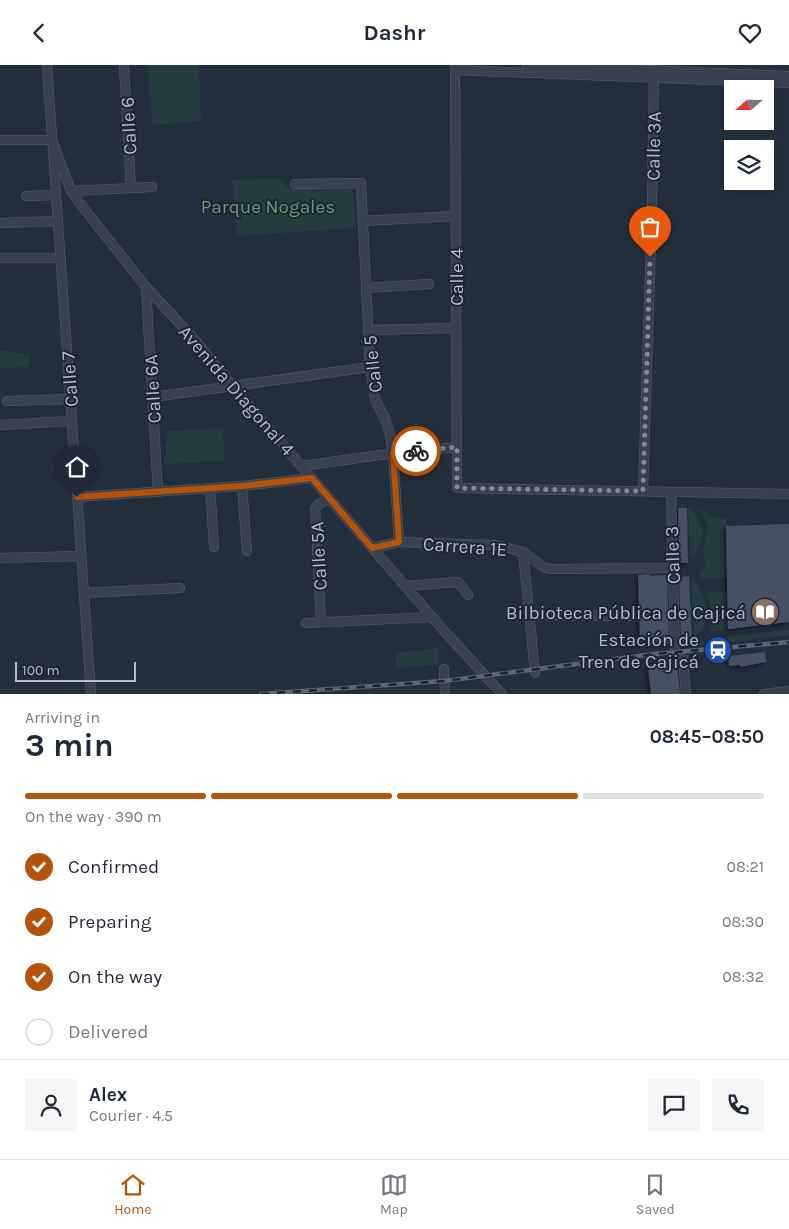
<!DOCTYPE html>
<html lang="en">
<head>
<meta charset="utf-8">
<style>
  :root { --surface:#fff; --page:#f6f6f7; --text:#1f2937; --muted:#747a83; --line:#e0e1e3; --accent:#b45309 }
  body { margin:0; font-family:Karla,sans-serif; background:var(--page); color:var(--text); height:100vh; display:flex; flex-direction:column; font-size:19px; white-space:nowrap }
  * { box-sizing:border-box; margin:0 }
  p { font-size:16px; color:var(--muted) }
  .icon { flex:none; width:28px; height:28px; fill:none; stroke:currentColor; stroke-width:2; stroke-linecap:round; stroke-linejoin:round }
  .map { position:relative; height:629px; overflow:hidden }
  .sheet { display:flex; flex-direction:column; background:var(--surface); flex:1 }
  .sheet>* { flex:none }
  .needle { width:32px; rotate:250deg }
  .controls { position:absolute; left:724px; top:15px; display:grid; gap:10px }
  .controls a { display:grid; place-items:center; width:50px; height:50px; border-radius:0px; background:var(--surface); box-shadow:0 2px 8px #0003; font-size:25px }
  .scale { position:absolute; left:15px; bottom:12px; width:121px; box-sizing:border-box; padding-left:5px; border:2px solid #b4bcc9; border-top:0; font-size:14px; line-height:18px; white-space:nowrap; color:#b4bcc9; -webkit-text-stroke:4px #1d2633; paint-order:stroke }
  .pin { position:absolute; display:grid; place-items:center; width:42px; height:42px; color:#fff; margin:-51px -21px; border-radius:50% 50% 50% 0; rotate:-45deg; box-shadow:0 0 5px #0007 }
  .pin .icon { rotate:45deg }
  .courier { position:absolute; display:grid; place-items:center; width:50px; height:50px; margin:-25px; border:4px solid #b45309; border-radius:50%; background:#fff; color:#222; box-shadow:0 1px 6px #0007 }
  .headline em { font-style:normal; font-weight:700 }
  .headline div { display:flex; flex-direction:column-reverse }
  .headline { display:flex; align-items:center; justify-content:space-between; height:85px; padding:0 25px }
  h1 { font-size:32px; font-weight:700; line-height:38px }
  .bar { display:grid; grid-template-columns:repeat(4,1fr); gap:8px 5px; align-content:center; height:60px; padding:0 25px }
  .bar i { height:6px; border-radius:4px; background:var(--line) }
  .bar .selected { background:var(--accent) }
  .bar p { grid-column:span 4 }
  .line { display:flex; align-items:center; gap:12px; padding:0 25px; border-top:1px solid var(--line) }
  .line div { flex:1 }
  .round { display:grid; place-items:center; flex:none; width:52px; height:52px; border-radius:0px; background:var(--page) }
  ol { padding:0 25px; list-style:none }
  li { display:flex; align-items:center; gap:15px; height:55px }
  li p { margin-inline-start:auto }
  li .icon { padding:5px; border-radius:50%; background:var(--accent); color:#fff; stroke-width:4 }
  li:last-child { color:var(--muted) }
  li i { width:28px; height:28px; border:2px solid var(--line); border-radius:50% }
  header { display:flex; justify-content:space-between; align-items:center; height:65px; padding:0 25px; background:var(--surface); font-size:22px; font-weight:700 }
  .tabs { display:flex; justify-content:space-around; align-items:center; height:70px; border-top:1px solid var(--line); background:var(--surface); font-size:14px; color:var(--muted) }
  .tabs a { display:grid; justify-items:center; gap:2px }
  .tabs .selected { color:var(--accent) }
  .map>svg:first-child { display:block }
  .green { fill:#263c3f }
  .building { fill:#455162; filter:url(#shadow) }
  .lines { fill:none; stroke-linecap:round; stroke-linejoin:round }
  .minor-casing { stroke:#565f6c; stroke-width:10 }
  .minor { stroke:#38414e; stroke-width:9 }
  .rail-casing { stroke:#5a6575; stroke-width:4.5 }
  .rail { stroke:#1d2633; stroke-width:2.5; stroke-dasharray:8; stroke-linecap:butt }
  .done { stroke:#828b98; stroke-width:5; stroke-dasharray:0 9 }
  .route { stroke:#b45309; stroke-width:6 }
  .labels { text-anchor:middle; stroke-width:4; stroke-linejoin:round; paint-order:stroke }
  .street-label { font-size:19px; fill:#b4bcc9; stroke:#1d2633 }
  .park-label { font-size:19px; fill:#6b9a76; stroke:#1d2633 }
  .poi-label { font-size:19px; fill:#b4bcc9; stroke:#1d2633; text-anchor:end }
</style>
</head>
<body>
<header><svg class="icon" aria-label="back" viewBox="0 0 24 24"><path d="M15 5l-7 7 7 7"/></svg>Dashr<svg class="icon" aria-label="heart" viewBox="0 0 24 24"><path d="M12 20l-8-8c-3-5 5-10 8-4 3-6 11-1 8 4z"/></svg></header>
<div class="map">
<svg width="789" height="629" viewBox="0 0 789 629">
  <defs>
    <filter id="shadow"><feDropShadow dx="-2" dy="2" stdDeviation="2.5" flood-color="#0009"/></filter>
  </defs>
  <rect width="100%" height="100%" fill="#242f3e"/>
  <g class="green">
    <polygon points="148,0 199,0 201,56 152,60"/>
    <polygon points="278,113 289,123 352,120 356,163 237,171 232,115"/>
    <polygon points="0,285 29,290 29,302 0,303"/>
    <polygon points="223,363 225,396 165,399 167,366"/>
    <polygon points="688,441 696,450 703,468 697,488 690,493"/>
    <polygon points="699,443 713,453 726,453 728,513 701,513 699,509 706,501 703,486 708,461"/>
    <path d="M691,512c14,12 23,51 3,61z"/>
    <path d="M728,526v38l-18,3c3,-15 1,-26 -4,-40z"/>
    <polygon points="789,565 789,570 698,581 698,578 717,573"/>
    <polygon points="439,583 438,600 396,603 396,588"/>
  </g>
  <g class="building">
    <polygon points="678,443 687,443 688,498 679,498"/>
    <polygon points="789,459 789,557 728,564 726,461"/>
    <polygon points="650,509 650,511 667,510 669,579 657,579 657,577 640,577 638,510"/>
    <polygon points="689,511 692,578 681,578 679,512"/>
    <polygon points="765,587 766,597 740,602 740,600 729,601 728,591"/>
    <polygon points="677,599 680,629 651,629 648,602"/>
  </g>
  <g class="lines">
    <defs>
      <g id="minor">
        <polyline points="47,0 91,629"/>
        <polyline points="124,0 131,123"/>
        <polyline points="455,0 457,423 789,429"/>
        <polyline points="527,0 789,11"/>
        <polyline points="455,5 789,18"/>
        <polyline points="0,75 52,75 71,126 78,136 146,222 195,275 232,321 445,567 502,629"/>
        <polyline points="295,119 361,118 370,302 375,334 385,354 390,369 393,388 399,477"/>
        <polyline points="71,126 152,122"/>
        <polyline points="26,131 56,130"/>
        <polyline points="363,156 456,151"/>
        <polyline points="0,158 58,156"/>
        <polyline points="0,193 61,193"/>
        <polyline points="146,222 158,427"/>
        <polyline points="366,223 429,219"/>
        <polyline points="369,265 456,263"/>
        <polyline points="153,332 370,302"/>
        <polyline points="7,336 70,334"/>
        <polyline points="0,360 72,356"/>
        <polyline points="302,401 380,390 457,382"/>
        <polyline points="242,421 247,486"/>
        <polyline points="210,423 214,482"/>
        <polyline points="643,426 652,144 654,5"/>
        <polyline points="671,427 675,582"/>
        <polyline points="77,432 242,421 312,413"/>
        <polyline points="372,483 399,477 496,480 523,487 545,503 554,504 672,503"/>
        <polyline points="523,487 535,608"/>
        <polyline points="0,493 81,491"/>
        <polyline points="406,521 457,517 459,518 468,530"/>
        <polyline points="84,528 180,523"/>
        <polyline points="530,550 633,551"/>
        <polyline points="321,556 315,444 318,439 330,434"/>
        <polyline points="306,558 432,552"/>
        <polyline points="683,593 686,629"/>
        <polyline points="444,604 445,629"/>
        <polyline points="764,629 789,626"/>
      </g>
    </defs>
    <use href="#minor" class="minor-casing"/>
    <use href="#minor" class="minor"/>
    <defs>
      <polyline id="rail" points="261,629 444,616 654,589 789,577"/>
    </defs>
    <use href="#rail" class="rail-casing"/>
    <use href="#rail" class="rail"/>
  </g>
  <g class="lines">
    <polyline class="done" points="416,386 457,382 457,423 643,426 650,192"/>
    <polyline class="route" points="77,432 242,421 312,413 372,483 399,477 393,388 416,386"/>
  </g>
  <defs>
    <symbol id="library-disc" viewBox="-11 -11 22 22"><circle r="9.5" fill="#8d6e63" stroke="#1d2633"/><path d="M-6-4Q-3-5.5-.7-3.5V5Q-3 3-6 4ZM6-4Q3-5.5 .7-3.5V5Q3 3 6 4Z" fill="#fff"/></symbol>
    <symbol id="station-disc" viewBox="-11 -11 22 22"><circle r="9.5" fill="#1a4fb4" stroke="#1d2633"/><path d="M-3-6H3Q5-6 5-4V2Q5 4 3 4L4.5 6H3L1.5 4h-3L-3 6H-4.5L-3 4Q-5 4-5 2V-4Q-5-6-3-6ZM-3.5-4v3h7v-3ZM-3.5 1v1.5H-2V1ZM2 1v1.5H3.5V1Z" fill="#fff"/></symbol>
  </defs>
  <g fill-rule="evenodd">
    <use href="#library-disc" x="749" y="531" width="32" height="32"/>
    <use href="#station-disc" x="702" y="569" width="32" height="32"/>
  </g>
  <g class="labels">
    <g class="street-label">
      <text transform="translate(128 61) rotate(-93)" y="7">Calle 6</text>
      <text transform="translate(653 81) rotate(-89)" y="7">Calle 3A</text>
      <text transform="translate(456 212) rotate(-90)" y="7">Calle 4</text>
      <text transform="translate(372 299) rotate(-96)" y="7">Calle 5</text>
      <text transform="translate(69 314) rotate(-94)" y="7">Calle 7</text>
      <text transform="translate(152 324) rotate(-93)" y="7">Calle 6A</text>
      <text transform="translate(237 325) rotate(49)" y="7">Avenida Diagonal 4</text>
      <text transform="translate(465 481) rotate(4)" y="7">Carrera 1E</text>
      <text transform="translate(672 490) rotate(-92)" y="7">Calle 3</text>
      <text transform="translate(318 491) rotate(-93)" y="7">Calle 5A</text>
    </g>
    <g class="park-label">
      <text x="268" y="148">Parque Nogales</text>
    </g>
    <g class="poi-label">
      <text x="746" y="554">Bilbioteca Pública de Cajicá</text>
      <text x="699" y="581">Estación de<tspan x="699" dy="22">Tren de Cajicá</tspan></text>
    </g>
  </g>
</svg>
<div class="controls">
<a><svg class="needle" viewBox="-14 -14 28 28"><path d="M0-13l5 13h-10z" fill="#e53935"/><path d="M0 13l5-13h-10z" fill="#747a83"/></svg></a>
<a><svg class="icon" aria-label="layers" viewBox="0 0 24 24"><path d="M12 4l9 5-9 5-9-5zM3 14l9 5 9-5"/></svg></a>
</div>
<div class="scale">100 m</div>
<div class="pin" style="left:650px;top:192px;background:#ea580c"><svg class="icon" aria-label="bag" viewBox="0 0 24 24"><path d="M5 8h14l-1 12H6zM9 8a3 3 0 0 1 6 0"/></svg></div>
<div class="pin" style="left:77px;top:432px;background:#1f2937"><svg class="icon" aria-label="home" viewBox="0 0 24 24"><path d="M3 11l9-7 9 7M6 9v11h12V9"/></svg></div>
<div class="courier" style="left:416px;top:386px"><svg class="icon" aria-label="bike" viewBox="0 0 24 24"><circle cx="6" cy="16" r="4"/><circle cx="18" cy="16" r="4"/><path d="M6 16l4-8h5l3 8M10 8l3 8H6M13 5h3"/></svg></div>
</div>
<section class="sheet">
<div class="headline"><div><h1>3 min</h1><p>Arriving in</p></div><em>08:45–08:50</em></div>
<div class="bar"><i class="selected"></i><i class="selected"></i><i class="selected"></i><i></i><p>On the way · 390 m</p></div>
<ol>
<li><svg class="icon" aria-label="check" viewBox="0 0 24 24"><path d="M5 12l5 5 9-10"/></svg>Confirmed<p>08:21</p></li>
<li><svg class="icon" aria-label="check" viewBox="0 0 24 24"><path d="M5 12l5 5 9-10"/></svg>Preparing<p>08:30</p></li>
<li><svg class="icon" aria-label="check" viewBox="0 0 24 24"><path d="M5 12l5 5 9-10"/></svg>On the way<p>08:32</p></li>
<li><i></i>Delivered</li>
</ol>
<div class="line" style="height:90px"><a class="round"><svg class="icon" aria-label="person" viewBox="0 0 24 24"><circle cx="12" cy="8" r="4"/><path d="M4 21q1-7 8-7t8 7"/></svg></a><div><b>Alex</b><p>Courier · 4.5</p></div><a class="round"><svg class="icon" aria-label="chat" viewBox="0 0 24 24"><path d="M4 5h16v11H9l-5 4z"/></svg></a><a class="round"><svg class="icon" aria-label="phone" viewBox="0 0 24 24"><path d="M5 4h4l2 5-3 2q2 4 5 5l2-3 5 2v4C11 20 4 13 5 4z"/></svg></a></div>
</section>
<nav class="tabs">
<a class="selected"><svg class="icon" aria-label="home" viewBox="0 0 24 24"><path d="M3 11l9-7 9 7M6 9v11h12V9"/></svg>Home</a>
<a><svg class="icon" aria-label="map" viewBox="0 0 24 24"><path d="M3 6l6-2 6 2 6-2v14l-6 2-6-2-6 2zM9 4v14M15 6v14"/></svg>Map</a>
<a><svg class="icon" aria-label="saved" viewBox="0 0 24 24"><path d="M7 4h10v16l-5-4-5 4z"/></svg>Saved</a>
</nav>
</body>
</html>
